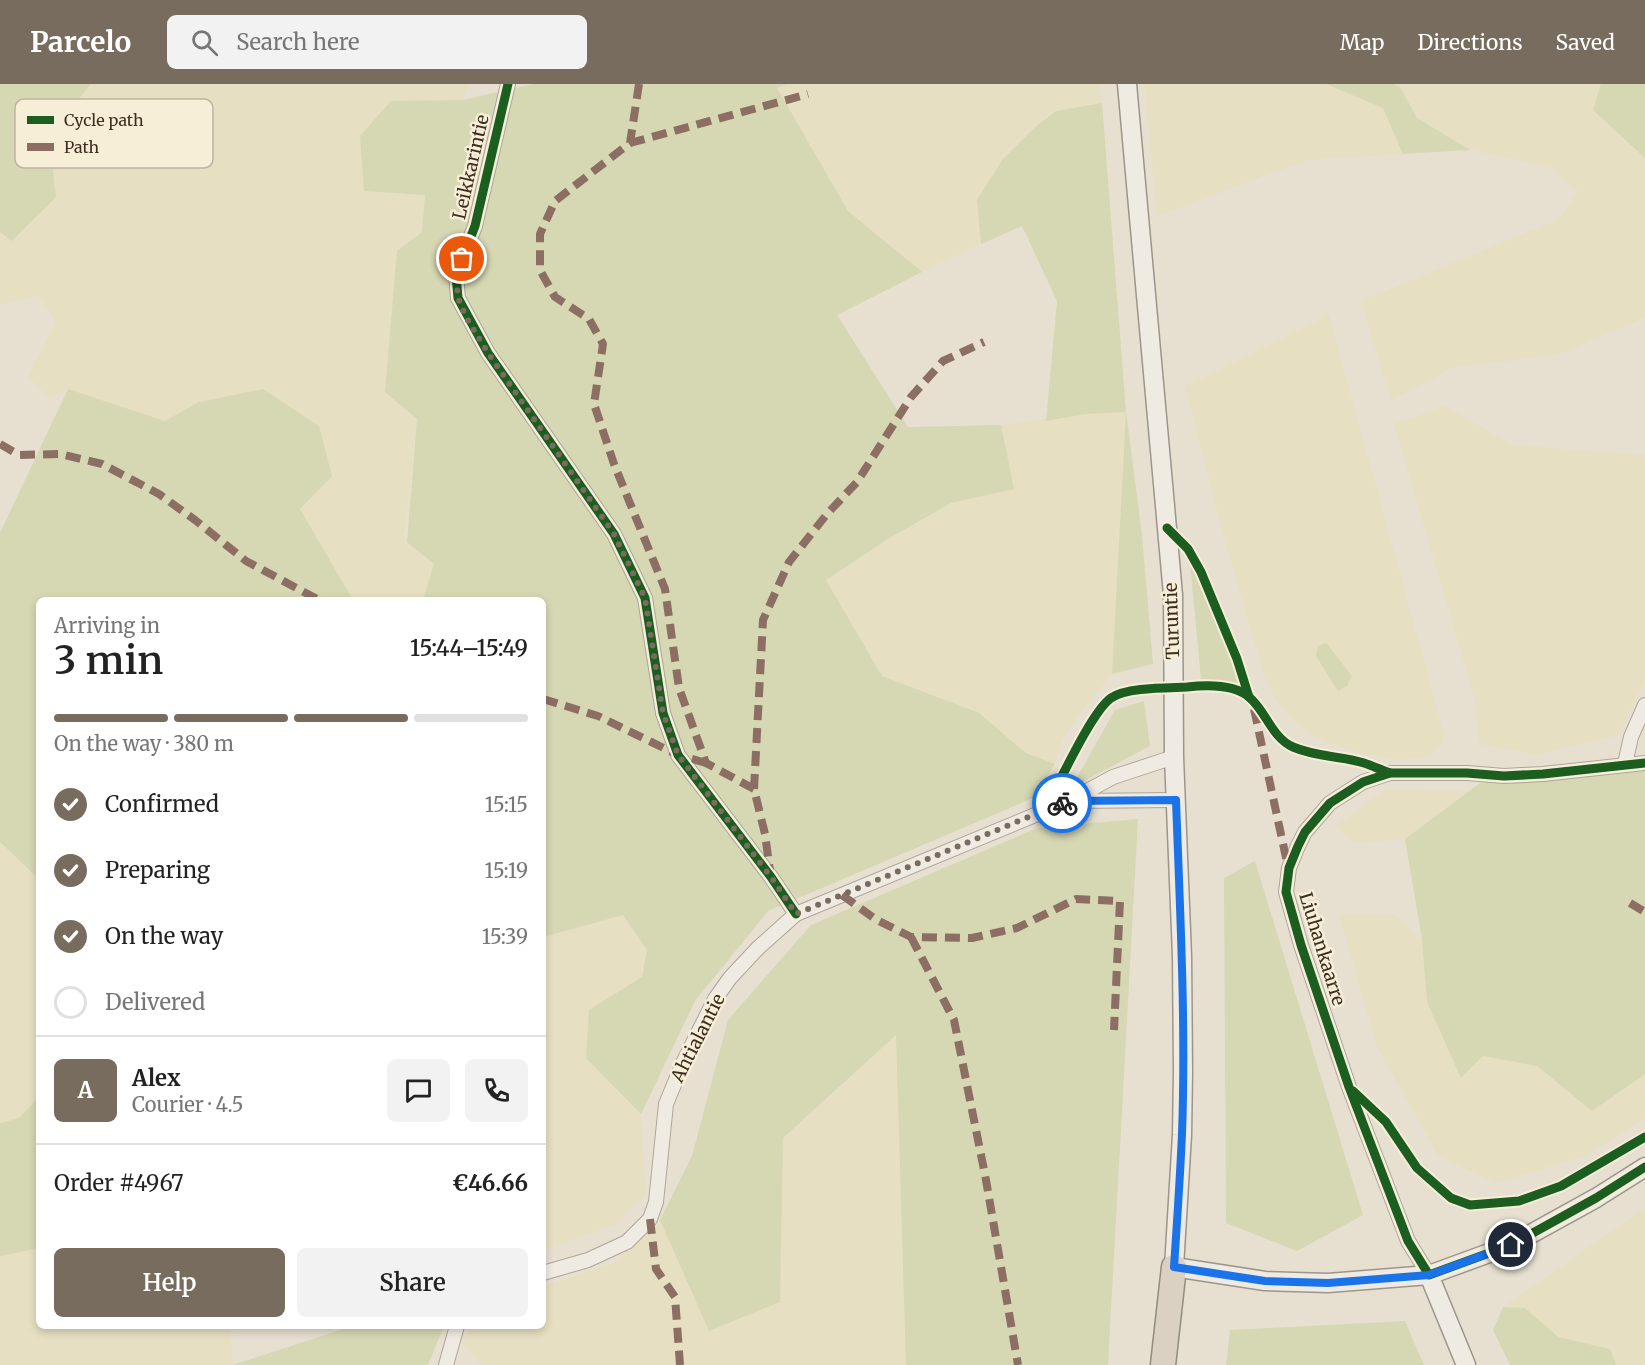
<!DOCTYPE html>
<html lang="en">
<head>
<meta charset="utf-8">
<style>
  :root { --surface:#fff; --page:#f2f2f2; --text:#222; --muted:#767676; --line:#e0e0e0; --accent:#786c5e }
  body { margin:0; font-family:Merriweather,serif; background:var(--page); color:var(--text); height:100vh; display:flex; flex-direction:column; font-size:22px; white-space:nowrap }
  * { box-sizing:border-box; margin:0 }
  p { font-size:20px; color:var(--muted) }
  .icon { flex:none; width:33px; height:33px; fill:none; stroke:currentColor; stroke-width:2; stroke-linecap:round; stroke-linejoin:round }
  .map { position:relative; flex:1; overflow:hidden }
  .panel { position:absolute; left:36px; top:513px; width:510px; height:732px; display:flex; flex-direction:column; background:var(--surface); border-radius:9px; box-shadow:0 3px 9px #0003 }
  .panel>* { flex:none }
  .pin { position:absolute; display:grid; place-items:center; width:51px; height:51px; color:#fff; margin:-26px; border:3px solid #fff; border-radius:50%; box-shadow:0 2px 6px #0007 }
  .courier { position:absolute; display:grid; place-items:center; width:60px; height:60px; margin:-30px; border:4px solid #1a73e8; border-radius:50%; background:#fff; color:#222; box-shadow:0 2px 8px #0007 }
  .headline em { font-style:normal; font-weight:600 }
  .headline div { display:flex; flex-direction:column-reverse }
  .headline { display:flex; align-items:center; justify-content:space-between; height:102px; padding:0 18px }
  h1 { font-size:39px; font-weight:600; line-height:45px }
  .bar { display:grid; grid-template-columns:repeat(4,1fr); gap:9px 6px; align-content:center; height:72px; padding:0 18px }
  .bar i { height:8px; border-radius:4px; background:var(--line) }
  .bar .active { background:var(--accent) }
  .bar p { grid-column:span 4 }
  .line { display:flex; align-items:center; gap:15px; padding:0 18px; border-top:2px solid var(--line) }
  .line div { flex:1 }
  .round { display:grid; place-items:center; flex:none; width:63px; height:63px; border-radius:9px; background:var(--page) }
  ol { padding:0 18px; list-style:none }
  li { display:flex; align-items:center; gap:18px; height:66px }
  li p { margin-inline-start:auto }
  li .icon { padding:6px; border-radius:50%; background:var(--accent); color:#fff; stroke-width:4 }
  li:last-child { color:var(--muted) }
  li i { width:33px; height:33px; border:3px solid var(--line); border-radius:50% }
  .button { display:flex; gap:12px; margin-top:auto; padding:12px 18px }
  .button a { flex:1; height:69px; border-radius:9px; background:var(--accent); color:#fff; font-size:24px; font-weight:600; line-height:69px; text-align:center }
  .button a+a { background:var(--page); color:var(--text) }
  header { display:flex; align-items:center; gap:36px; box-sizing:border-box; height:84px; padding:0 30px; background:var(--accent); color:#fff }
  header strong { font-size:28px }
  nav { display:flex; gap:33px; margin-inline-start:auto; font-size:21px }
  .search { width:420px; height:54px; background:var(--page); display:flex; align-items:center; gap:15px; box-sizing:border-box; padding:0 21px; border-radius:9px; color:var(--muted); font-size:22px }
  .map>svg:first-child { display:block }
  .farmland { fill:#e6dfc2; fill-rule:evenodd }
  .green { fill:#d6d7b3 }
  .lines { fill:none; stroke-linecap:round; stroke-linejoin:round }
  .street-casing { stroke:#ada599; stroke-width:16 }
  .secondary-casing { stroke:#9c958a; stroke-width:21 }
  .highway-casing { stroke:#928b80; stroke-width:27 }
  .street { stroke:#efebe3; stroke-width:14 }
  .secondary { stroke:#efebe3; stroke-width:18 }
  .highway { stroke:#dad1c2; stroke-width:24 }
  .quiet { stroke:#8d6e63; stroke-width:8; stroke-dasharray:15 8; stroke-linecap:butt }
  .cycleway-casing { stroke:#f7eed8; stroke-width:13 }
  .cycleway { stroke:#1b5e20; stroke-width:9 }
  .done { stroke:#786c5e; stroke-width:6; stroke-dasharray:0 10.8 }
  .route { stroke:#1a73e8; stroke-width:8 }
  .labels { text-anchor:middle; stroke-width:5; stroke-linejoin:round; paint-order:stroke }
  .street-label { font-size:18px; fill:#3d2e20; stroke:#f7eed8 }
  .key { fill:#f7eed8; stroke:#bfb4a1; stroke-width:1.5 }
  .key-label { font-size:16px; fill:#3d2e20 }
</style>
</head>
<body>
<header>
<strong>Parcelo</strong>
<div class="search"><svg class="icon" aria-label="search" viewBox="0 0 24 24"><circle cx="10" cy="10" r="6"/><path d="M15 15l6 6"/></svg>Search here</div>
<nav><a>Map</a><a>Directions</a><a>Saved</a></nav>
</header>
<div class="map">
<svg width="1645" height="1281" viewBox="0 0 1645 1281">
  <rect width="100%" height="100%" fill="#e7e0d1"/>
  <g class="farmland">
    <polygon points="91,0 470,0 463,16 391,17 425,110 422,148 417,335 404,455 434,480 423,516 352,516 300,425 332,392 319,342 263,305 199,318 165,337 68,305 50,314 28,293 56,238 38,211 0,221 0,148 13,157 56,113 49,51"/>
    <polygon points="787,0 1099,0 1102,19 1056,27 1034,44 1003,75 977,116 981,160 922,188 848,127 776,4"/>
    <polygon points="1144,0 1326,0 1383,24 1403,70 1308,76 1157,132"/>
    <polygon points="1393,0 1601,0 1593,26 1645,74 1645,234 1560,270 1452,284 1391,317 1361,217 1559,135 1578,107 1549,83 1470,66 1417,34 1400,3"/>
    <path d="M1329,231l115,418 -3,13 -11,10 -31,4 -39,-7 -31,-9 -27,-15 -21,-21 -15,-26 -40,-137 -41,-158zM1316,573l27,8 9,10 -5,11 -9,4z"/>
    <polygon points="1445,322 1513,361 1645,371 1645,596 1619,651 1538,671 1479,660 1475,616 1394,340"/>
    <polygon points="1126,327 1112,590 1079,631 1063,656 1055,680 1026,669 979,629 882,592 826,496 891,453 951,419 1013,405 1001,341 1085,330"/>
    <polygon points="1385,706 1469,707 1405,755 1353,759 1335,742"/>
    <polygon points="0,758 39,795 39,1013 19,1034 0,1039"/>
    <polygon points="1339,830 1395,831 1422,856 1427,918 1461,994 1483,972 1537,982 1592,1027 1645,990 1645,1034 1588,1071 1497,1099 1439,1073 1377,963"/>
    <polygon points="623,831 647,866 642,893 589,926 586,974 641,1030 646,1110 616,1141 543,1166 543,853"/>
    <polygon points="897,951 906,1281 481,1281 462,1259 471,1242 543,1242 543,1202 612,1180 660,1136 709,1247 780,1218 783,1054"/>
    <polygon points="1645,1124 1645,1281 1616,1281 1610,1265 1557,1253 1525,1225 1503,1223"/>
    <polygon points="39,1164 39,1242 230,1242 233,1281 0,1281 0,1172"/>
  </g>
  <g class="green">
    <polygon points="0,0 91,0 49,51 56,113 12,157 0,148"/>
    <polygon points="533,0 787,0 777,4 848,127 922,188 837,231 908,343 1001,341 1014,405 951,419 891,453 826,496 882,592 979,629 1026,669 1055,680 1033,714 768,827 695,917 641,1030 586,974 589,926 642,893 647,866 623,831 543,853 543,516 423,516 434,480 407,458 417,335 385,308 397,167 422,148 425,111 364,107 360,52 391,17 463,16"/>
    <polygon points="1326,0 1393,0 1400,3 1417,34 1470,66 1403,70 1383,24"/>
    <polygon points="1601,0 1645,0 1645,74 1593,26"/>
    <polygon points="1102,19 1126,327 1142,451 1153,580 1112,590 1126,328 1085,330 1046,337 1057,217 1022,142 981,160 977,116 1003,75 1034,44 1056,27"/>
    <polygon points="68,305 165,337 199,318 263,305 319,342 332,392 300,425 353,516 39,516 39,795 0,758 0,449"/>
    <polygon points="1190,478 1215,532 1239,599 1201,595"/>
    <polygon points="1326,559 1352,592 1347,602 1338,607 1316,572 1318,562"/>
    <polygon points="1144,617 1150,662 1071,704 1115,626"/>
    <polygon points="1645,686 1645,990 1592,1027 1537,982 1483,972 1461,994 1427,918 1422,856 1405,755 1480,699"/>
    <polygon points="1138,735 1108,1281 906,1281 896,951 783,1054 780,1218 709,1247 660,1136 692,1072 728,936 811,841 1037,744"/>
    <polygon points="1255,777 1363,1131 1297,1167 1226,1139 1224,794"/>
    <polygon points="39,1013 39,1164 0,1172 0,1039 19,1034"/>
    <polygon points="1503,1223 1525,1224 1558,1253 1610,1265 1616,1281 1510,1281 1493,1246"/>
    <polygon points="1405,1237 1424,1281 1226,1281 1230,1246"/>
    <polygon points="352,1242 444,1242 428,1281 233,1281"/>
  </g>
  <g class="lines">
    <defs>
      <g id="street">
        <polyline points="508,0 475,142 456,191 458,214 488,269 614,450 645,514 663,629 678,671 771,793 796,830"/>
        <polyline points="1625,680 1631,653 1645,621"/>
        <polyline points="1071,717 1176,716"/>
        <polyline points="543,1189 588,1176 627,1158 650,1135 656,1118 666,1020 683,979 715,915 730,894 758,864 796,830 1069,717 1113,693 1174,673"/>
        <polyline points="1429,1191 1408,1157 1349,1003 1301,861 1286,808 1289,784 1298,762 1305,748 1330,719 1363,698 1390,689 1467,689 1504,692 1543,690 1645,679"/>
        <polyline points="446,1281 457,1242"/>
      </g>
      <g id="secondary">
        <polyline points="1127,0 1173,511 1174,673 1182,872 1183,988 1182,1051 1174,1183 1265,1197 1328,1199 1429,1191 1511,1161 1596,1114 1645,1083"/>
        <polyline points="1429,1191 1466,1281"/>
      </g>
      <polyline id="highway" points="1163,1281 1174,1183"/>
    </defs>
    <use href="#street" class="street-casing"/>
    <use href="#secondary" class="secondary-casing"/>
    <use href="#highway" class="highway-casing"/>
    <use href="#street" class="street"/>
    <use href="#secondary" class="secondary"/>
    <use href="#highway" class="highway"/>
    <g class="quiet">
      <polyline points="639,0 630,59 555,117 540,150 540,186 555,213 589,235 603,260 594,320 614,380 665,505 679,604 706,679 754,705 765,750 770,787"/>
      <polyline points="630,59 808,10"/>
      <polyline points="0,360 19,371 60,370 102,380 159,410 195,436 246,477 319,516"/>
      <polyline points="543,615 598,632 678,671 706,679"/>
      <polyline points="1254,625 1288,783"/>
      <polyline points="754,705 763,536 789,478 827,430 857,398 911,313 943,277 984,258"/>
      <polyline points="842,811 875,835 911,853 972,854 1017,844 1076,815 1120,817 1114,946"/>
      <polyline points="1630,819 1645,828"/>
      <polyline points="911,853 954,936 986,1096 1018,1281"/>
      <polyline points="650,1135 656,1185 675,1213 680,1281"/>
    </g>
    <defs>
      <g id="cycleway">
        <polyline points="508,0 475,142 456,191 458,214 488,269 614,450 645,514 663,629 678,671 771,793 796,830"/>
        <polyline points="1167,444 1188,465 1201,488 1237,575 1249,613"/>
        <polyline points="1645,679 1543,690 1504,692 1467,689 1390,689 1363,698 1330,719 1305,748 1298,762 1289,784 1286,808 1301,861 1349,1003 1408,1157 1429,1191 1511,1161 1596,1114 1645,1083"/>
        <path d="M1044,727c14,-25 47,-99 67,-113 16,-11 57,-10 76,-11 19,-2 47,-3 62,10 17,14 23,41 44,50 23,10 48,9 71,16 9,3 17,7 26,10"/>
        <polyline points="1353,1007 1386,1038 1417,1084 1451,1114 1470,1121 1519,1117 1561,1102 1645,1053"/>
      </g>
    </defs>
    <use href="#cycleway" class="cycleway-casing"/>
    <use href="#cycleway" class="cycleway"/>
  </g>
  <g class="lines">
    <polyline class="done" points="462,175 456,191 458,214 466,233 488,269 614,450 645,514 663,629 678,671 771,793 796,830 1062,719"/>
    <path class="route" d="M1062,719l7,-2 107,-1c4,111 10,223 6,334 -2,45 -5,89 -8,133l91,14 63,2 101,-8 82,-30"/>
  </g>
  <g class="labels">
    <g class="street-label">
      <text transform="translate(471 83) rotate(-77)" y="6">Leikkarintie</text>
      <text transform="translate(1172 537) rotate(-92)" y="6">Turuntie</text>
      <text transform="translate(1322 865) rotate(73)" y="6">Liuhankaarre</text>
      <text transform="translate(698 954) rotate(-63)" y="6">Ahtialantie</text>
    </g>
  </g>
  <rect x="15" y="15" width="198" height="69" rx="9" class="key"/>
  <rect x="27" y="32" width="27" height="8" fill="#1b5e20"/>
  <rect x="27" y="59" width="27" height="8" fill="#8d6e63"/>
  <g class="key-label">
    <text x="64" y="42">Cycle path</text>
    <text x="64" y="69">Path</text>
  </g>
</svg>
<div class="pin" style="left:462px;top:175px;background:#ea580c"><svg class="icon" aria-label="bag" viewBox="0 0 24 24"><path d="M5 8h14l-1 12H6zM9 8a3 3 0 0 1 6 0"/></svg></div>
<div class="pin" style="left:1511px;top:1161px;background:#1f2937"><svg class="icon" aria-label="home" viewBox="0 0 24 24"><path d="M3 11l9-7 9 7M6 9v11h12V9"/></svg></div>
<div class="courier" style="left:1062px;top:719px"><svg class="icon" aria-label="bike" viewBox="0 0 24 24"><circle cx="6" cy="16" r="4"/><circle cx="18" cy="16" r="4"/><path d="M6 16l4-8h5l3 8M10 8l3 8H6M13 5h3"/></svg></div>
<section class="panel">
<div class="headline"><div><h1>3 min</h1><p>Arriving in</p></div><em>15:44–15:49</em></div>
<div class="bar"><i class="active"></i><i class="active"></i><i class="active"></i><i></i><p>On the way · 380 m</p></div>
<ol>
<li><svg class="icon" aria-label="check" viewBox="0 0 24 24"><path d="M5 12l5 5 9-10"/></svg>Confirmed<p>15:15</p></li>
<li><svg class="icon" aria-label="check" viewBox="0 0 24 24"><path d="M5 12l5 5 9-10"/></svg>Preparing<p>15:19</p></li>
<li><svg class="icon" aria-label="check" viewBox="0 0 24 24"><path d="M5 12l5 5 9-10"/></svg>On the way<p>15:39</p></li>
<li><i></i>Delivered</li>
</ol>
<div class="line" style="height:108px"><b class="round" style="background:var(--accent);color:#fff">A</b><div><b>Alex</b><p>Courier · 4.5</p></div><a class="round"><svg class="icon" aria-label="chat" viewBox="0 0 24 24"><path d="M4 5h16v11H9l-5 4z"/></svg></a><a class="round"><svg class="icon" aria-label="phone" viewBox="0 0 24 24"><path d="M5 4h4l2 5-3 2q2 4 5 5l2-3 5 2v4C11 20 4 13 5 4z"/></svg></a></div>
<div class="line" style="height:78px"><div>Order #4967</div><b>€46.66</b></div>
<div class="button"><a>Help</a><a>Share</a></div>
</section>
</div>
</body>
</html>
